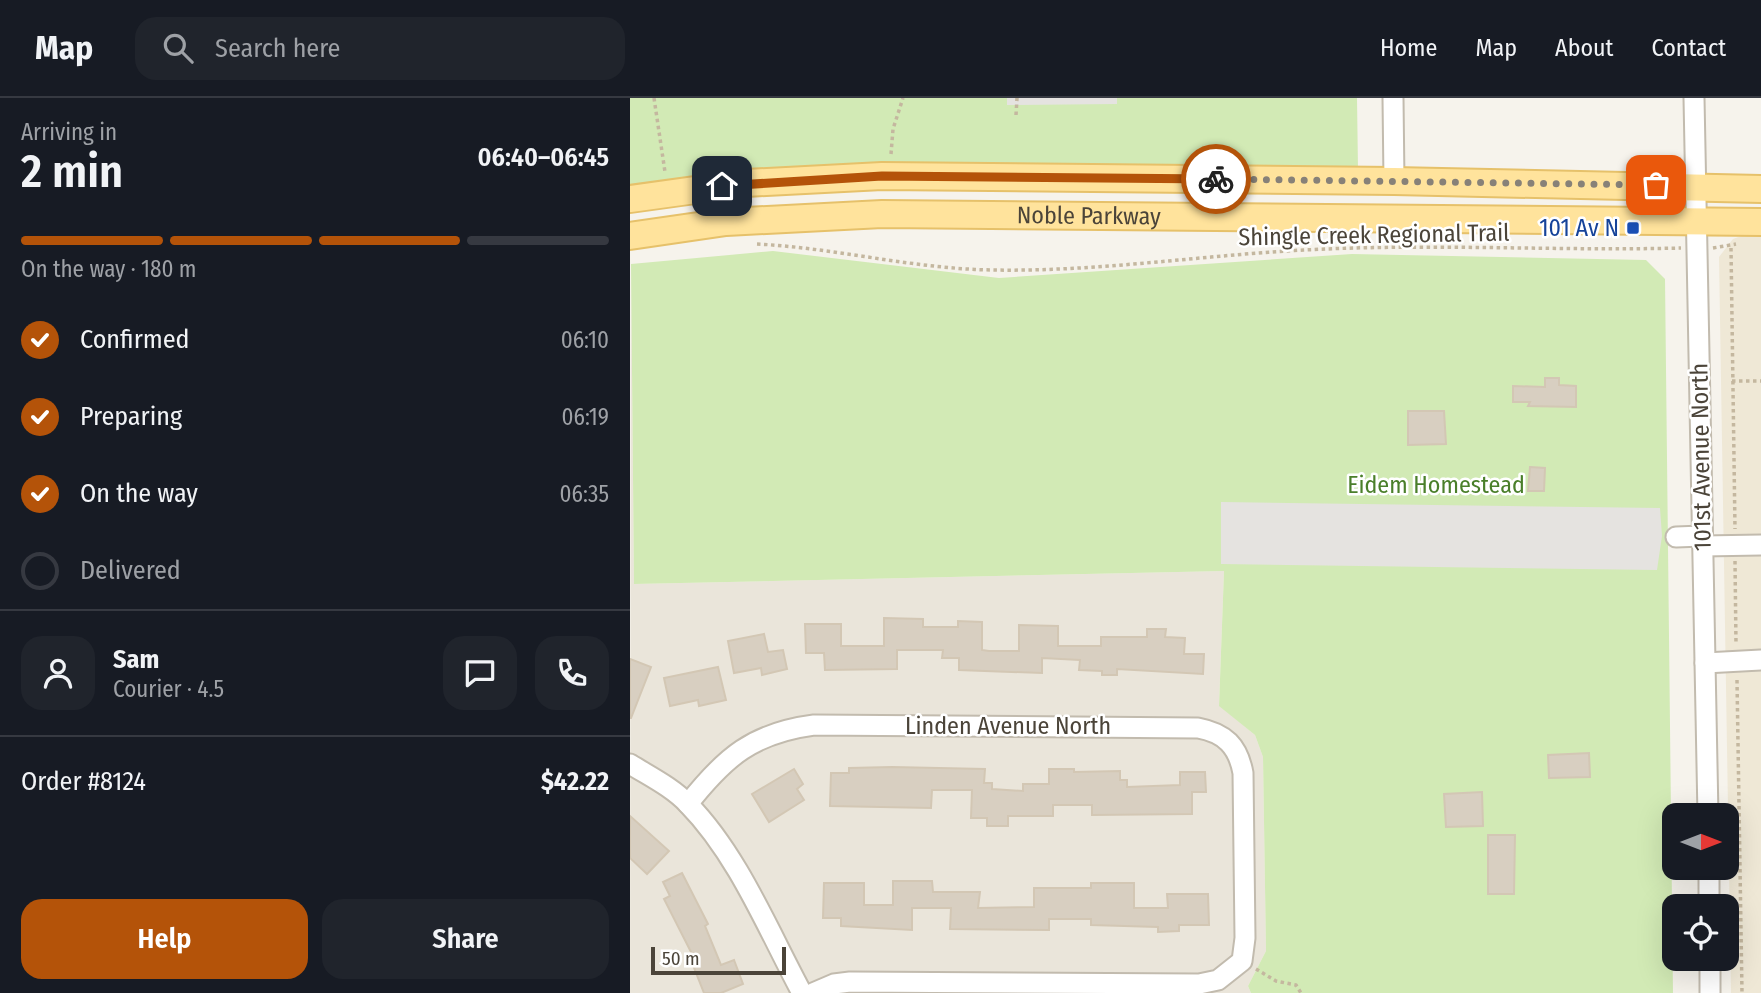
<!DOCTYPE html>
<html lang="en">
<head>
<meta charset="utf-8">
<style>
  :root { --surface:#171b24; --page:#20242c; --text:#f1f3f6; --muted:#9ea1a6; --line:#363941; --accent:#b45309 }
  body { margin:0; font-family:"Fira Sans Condensed",sans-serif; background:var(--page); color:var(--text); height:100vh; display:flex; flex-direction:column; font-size:26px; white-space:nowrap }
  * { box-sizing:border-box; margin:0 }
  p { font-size:23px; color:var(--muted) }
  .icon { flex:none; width:38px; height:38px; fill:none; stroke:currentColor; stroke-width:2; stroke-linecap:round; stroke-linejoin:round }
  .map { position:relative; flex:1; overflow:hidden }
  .drawer { display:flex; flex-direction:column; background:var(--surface); width:630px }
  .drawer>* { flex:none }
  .needle { width:46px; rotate:90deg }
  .tools { position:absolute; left:1032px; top:705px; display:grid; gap:14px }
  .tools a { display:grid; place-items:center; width:77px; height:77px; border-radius:14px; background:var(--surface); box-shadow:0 7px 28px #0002; font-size:35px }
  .scale { position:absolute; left:21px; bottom:18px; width:135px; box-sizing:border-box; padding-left:7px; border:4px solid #4b4439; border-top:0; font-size:19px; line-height:24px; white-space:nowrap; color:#4b4439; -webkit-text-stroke:5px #fff; paint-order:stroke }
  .pin { position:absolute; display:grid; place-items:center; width:60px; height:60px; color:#fff; margin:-30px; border-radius:14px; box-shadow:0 4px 10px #0006 }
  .courier { position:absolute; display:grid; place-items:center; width:70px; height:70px; margin:-35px; border:5px solid #b45309; border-radius:50%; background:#fff; color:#222; box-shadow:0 2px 9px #0007 }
  .headline em { font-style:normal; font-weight:600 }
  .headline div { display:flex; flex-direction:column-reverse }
  .headline { display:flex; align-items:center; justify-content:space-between; height:119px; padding:0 21px }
  h1 { font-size:46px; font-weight:600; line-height:52px }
  .bar { display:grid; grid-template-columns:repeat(4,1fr); gap:10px 7px; align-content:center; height:84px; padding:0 21px }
  .bar i { height:9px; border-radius:5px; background:var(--line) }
  .bar .active { background:var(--accent) }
  .bar p { grid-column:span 4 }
  .line { display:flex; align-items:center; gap:18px; padding:0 21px; border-top:2px solid var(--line) }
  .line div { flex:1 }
  .round { display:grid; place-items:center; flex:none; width:74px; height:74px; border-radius:21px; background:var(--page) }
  ol { padding:0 21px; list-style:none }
  li { display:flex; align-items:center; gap:21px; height:77px }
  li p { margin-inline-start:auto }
  li .icon { padding:7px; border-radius:50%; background:var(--accent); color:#fff; stroke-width:4 }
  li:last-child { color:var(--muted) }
  li i { width:38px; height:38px; border:4px solid var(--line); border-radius:50% }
  .primary-button { display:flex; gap:14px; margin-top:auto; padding:14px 21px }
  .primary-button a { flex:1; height:80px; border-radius:21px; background:var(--accent); color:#fff; font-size:28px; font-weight:600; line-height:80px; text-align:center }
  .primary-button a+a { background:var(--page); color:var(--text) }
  header { display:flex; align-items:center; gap:42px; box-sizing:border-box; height:98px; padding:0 35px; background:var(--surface); border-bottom:2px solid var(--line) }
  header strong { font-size:33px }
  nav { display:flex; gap:38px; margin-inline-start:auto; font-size:24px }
  .search { width:490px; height:63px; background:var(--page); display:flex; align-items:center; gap:18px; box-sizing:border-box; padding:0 24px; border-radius:21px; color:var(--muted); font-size:26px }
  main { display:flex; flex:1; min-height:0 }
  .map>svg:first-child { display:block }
  .residential { fill:#eae5da }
  .education { fill:#efe8d6 }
  .green { fill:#d2eab5 }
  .parking { fill:#e5e3e0 }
  .building { fill:#d8cfc1; stroke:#d3c7b4; stroke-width:2 }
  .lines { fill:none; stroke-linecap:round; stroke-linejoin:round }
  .minor-casing { stroke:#c2bbae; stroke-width:23 }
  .major-casing { stroke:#e6c16a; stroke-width:30 }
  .path { stroke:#c4b79f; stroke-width:3.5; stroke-dasharray:3.5 3.5; stroke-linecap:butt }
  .minor { stroke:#fff; stroke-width:19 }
  .major { stroke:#ffe39c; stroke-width:26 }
  .done { stroke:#878178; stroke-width:7; stroke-dasharray:0 12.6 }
  .route { stroke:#b45309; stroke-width:9 }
  .transit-dot { fill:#1a4fb4; stroke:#fff; stroke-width:2.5 }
  .labels { text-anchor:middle; stroke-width:5; stroke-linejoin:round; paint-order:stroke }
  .street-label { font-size:24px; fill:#4b4439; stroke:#fff }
  .transit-label { font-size:24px; fill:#164399; stroke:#fff; text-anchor:end }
  .park-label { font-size:24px; fill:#4a7f2a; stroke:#fff }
</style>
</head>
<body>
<header>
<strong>Map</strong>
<div class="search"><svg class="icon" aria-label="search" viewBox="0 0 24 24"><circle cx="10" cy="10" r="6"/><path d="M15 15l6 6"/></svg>Search here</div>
<nav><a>Home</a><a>Map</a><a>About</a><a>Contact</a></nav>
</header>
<main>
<section class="drawer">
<div class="headline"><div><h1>2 min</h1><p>Arriving in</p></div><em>06:40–06:45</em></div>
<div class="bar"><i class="active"></i><i class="active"></i><i class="active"></i><i></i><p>On the way · 180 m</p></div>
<ol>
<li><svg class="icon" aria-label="check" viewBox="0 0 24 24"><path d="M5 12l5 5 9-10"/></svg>Confirmed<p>06:10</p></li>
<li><svg class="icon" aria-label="check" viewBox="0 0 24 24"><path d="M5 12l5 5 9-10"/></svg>Preparing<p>06:19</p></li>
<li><svg class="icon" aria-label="check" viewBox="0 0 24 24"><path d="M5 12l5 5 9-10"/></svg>On the way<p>06:35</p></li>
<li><i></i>Delivered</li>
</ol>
<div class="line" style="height:126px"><a class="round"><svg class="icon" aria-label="person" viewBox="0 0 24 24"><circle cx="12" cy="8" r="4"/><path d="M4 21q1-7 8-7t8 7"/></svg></a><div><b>Sam</b><p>Courier · 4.5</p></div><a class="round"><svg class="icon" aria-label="chat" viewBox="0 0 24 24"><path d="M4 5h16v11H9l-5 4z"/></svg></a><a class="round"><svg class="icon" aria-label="phone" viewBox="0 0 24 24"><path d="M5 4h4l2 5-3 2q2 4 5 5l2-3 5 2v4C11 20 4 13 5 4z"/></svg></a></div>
<div class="line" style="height:91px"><div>Order #8124</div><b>$42.22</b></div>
<div class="primary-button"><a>Help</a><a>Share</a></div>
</section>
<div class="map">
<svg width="1131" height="895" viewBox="0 0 1131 895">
  <rect width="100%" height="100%" fill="#f6f3ec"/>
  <polygon class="residential" points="1,166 4,486 594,473 589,607 625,637 633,659 636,853 618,888 621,895 0,895"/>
  <polygon class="education" points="1131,131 1131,895 1101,895 1089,159 1103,141"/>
  <g class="green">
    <polygon points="0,0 727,0 728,72 198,67 102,74 0,88"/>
    <polygon points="143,153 369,180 722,156 1016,162 1035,181 1043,895 621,895 618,888 636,853 633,659 625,637 589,608 594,473 4,486 1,166"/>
  </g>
  <g class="parking">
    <polygon points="377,0 487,0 487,6 377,7"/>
    <polygon points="591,404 1030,410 1032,438 1027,472 591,466"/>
  </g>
  <g class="building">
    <polygon points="915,280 929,280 929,287 946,288 946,309 898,308 900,304 883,304 883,288 915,289"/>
    <polygon points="778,313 814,313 816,346 778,347"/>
    <polygon points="900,369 915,370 914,393 898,393"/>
    <polygon points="254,520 293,521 293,529 328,529 328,523 352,524 352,552 359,553 389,553 389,527 428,528 428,548 471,548 471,539 517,539 517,531 536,531 535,539 555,540 554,556 574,556 573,576 487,571 487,577 472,577 472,573 449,572 450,562 412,560 412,575 329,572 329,560 312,560 313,552 267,552 267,571 195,572 194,555 176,555 175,526 211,526 211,548 254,548"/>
    <polygon points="134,536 138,554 153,552 157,571 132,577 131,570 104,575 98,543"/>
    <polygon points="0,561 21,569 1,620 0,620"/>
    <polygon points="88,569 96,602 69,608 68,602 40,608 34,580"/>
    <polygon points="959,655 960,679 919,680 918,657"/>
    <polygon points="262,669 355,671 354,685 362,685 362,691 393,693 393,686 419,686 419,671 444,671 444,674 490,673 490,682 497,682 497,689 550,687 550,674 575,674 576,694 562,694 562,716 462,717 462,707 423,707 423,718 378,718 378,728 357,728 357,720 341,720 342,692 302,692 301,710 200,708 201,675 219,675 219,670"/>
    <polygon points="164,671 173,686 167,691 174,702 139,724 122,696"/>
    <polygon points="852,694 853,728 816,729 814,696"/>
    <polygon points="0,718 39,753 17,776 0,760"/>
    <polygon points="858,737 885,737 884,796 858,796"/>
    <polygon points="52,775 78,826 75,828 91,867 104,862 113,886 91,895 74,895 59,857 62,856 34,801 40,798 33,784"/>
    <polygon points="263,783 302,783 303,794 350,794 348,810 404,809 404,790 461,790 461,785 504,785 504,810 538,810 537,796 578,796 579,827 549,827 549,833 528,834 528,829 461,827 461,821 419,821 419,832 320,831 321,810 282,810 282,832 211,828 211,820 193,820 194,785 234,785 234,807 263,807"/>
  </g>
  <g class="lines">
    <defs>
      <g id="minor">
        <polyline points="763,0 764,83"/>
        <polyline points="1064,0 1078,718"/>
        <polyline points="1046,439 1072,438"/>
        <polyline points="1073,448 1131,447"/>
        <polyline points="1075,565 1131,562"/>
        <path d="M0,666c19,12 42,23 58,40 50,51 80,126 114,189"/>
        <path d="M58,706c37,-47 65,-71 126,-79l384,3c27,5 40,18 45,45l2,165 -3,23 -24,19 -19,4 -349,-2 -16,2 -21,9"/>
        <polyline points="1079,770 1079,808"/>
        <polyline points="1080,861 1080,895"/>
      </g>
      <g id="major">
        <polyline points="0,101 116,85 252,78 764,83 1131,91"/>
        <path id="s1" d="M0,138l96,-14 156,-8 879,8"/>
      </g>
    </defs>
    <use href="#minor" class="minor-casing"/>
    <use href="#major" class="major-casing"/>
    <g class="path">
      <polyline points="24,0 35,74"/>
      <polyline points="386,17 387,0"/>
      <polyline points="261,56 263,31 273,0"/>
      <path d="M127,146c79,4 157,25 236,26 112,2 222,-17 333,-21 118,-5 237,2 355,-1"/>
      <polyline points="1083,150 1106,146"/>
      <polyline points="1101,150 1105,431"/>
      <polyline points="1102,283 1131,283"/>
      <polyline points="1105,463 1106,546"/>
      <polyline points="1107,582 1112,895"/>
      <polyline points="626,871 646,883 666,887 671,895"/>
    </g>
    <use href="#minor" class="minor"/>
    <use href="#major" class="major"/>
  </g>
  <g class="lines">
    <polyline class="done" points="586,81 1026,87"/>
    <polyline class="route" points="92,88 252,78 586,81"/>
  </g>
  <rect class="transit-dot" x="996" y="123" width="14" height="14" rx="3.5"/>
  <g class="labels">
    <g class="street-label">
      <text dy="8" stroke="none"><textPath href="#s1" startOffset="460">Noble Parkway</textPath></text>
      <text transform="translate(744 137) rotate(-1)" y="8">Shingle Creek Regional Trail</text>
      <text transform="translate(1071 359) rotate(-91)" y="8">101st Avenue North</text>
      <text x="378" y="636">Linden Avenue North</text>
    </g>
    <g class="transit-label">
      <text x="989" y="138">101 Av N</text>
    </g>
    <g class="park-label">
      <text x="806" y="395">Eidem Homestead</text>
    </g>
  </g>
</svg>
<div class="tools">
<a><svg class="needle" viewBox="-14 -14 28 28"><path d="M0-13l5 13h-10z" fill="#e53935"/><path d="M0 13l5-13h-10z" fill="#9ea1a6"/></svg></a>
<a><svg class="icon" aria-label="locate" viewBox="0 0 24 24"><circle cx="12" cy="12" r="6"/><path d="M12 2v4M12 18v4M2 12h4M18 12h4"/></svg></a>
</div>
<div class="scale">50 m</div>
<div class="pin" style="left:1026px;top:87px;background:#ea580c"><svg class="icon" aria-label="bag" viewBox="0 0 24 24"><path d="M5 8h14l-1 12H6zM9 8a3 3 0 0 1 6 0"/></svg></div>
<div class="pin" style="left:92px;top:88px;background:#1f2937"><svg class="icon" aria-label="home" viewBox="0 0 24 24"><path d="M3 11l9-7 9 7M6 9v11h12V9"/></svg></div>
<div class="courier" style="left:586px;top:81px"><svg class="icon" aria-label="bike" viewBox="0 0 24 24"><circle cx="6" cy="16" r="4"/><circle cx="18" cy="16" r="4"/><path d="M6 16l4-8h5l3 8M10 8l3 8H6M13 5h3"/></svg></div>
</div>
</main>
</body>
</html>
